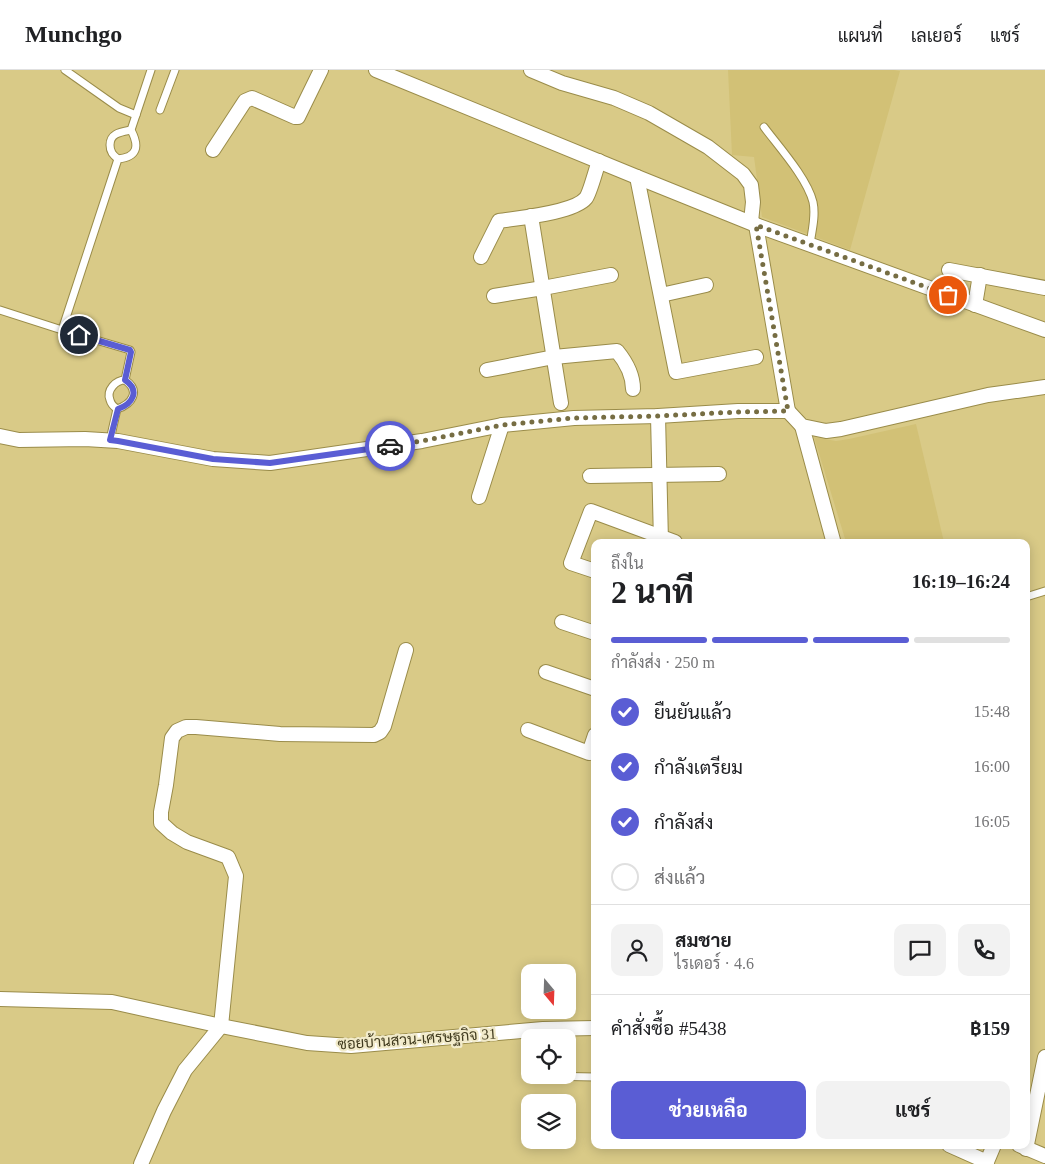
<!DOCTYPE html>
<html lang="th">
<head>
<meta charset="utf-8">
<style>
  :root { --surface:#fff; --page:#f2f2f2; --text:#202124; --muted:#757577; --line:#e0e0e0; --accent:#5a5dd4 }
  body { margin:0; font-family:"Times New Roman",Sarabun,serif; background:var(--page); color:var(--text); height:100vh; display:flex; flex-direction:column; font-size:19px; white-space:nowrap }
  * { box-sizing:border-box; margin:0 }
  p { font-size:16px; color:var(--muted) }
  .icon { flex:none; width:28px; height:28px; fill:none; stroke:currentColor; stroke-width:2; stroke-linecap:round; stroke-linejoin:round }
  .map { position:relative; flex:1; overflow:hidden }
  .drawer { position:absolute; left:591px; top:469px; width:439px; height:610px; display:flex; flex-direction:column; background:var(--surface); border-radius:10px; box-shadow:0 2px 12px #0003 }
  .drawer>* { flex:none }
  .needle { width:32px; rotate:161deg }
  .tools { position:absolute; left:521px; top:894px; display:grid; gap:10px }
  .tools a { display:grid; place-items:center; width:55px; height:55px; border-radius:10px; background:var(--surface); box-shadow:0 2px 12px #0003; font-size:25px }
  .pin { position:absolute; display:grid; place-items:center; width:42px; height:42px; color:#fff; margin:-21px; border:2px solid #fff; border-radius:50%; box-shadow:0 1px 5px #0007 }
  .courier { position:absolute; display:grid; place-items:center; width:50px; height:50px; margin:-25px; border:4px solid #5a5dd4; border-radius:50%; background:#fff; color:#222; box-shadow:0 1px 6px #0007 }
  .head em { font-style:normal; font-weight:700 }
  .head div { display:flex; flex-direction:column-reverse }
  .head { display:flex; align-items:center; justify-content:space-between; height:85px; padding:0 20px }
  h1 { font-size:32px; font-weight:700; line-height:38px }
  .bar { display:grid; grid-template-columns:repeat(4,1fr); gap:8px 5px; align-content:center; height:60px; padding:0 20px }
  .bar i { height:6px; border-radius:4px; background:var(--line) }
  .bar .selected { background:var(--accent) }
  .bar p { grid-column:span 4 }
  .line { display:flex; align-items:center; gap:12px; padding:0 20px; border-top:1px solid var(--line) }
  .line div { flex:1 }
  .round { display:grid; place-items:center; flex:none; width:52px; height:52px; border-radius:10px; background:var(--page) }
  ol { padding:0 20px; list-style:none }
  li { display:flex; align-items:center; gap:15px; height:55px }
  li p { margin-inline-start:auto }
  li .icon { padding:5px; border-radius:50%; background:var(--accent); color:#fff; stroke-width:4 }
  li:last-child { color:var(--muted) }
  li i { width:28px; height:28px; border:2px solid var(--line); border-radius:50% }
  .action { display:flex; gap:10px; margin-top:auto; padding:10px 20px }
  .action a { flex:1; height:58px; border-radius:10px; background:var(--accent); color:#fff; font-size:20px; font-weight:700; line-height:58px; text-align:center }
  .action a+a { background:var(--page); color:var(--text) }
  header { display:flex; align-items:center; gap:30px; box-sizing:border-box; height:70px; padding:0 25px; background:var(--surface); border-bottom:1px solid var(--line) }
  header strong { font-size:24px }
  nav { display:flex; gap:28px; margin-inline-start:auto; font-size:18px }
  .map>svg:first-child { display:block }
  .built { fill:#d2c176 }
  .lines { fill:none; stroke-linecap:round; stroke-linejoin:round }
  .service-casing { stroke:#9a8c4a; stroke-width:9 }
  .minor-casing { stroke:#9a8c4a; stroke-width:16 }
  .service { stroke:#fff; stroke-width:7 }
  .minor { stroke:#fff; stroke-width:14 }
  .done { stroke:#766d43; stroke-width:5; stroke-dasharray:0 9 }
  .route { stroke:#5a5dd4; stroke-width:6 }
  .labels { text-anchor:middle; stroke-width:4.5; stroke-linejoin:round; paint-order:stroke }
  .street-label { font-size:15px; fill:#413b1f; stroke:#f2ebca }
</style>
</head>
<body>
<header>
<strong>Munchgo</strong>
<nav><a>แผนที่</a><a>เลเยอร์</a><a>แชร์</a></nav>
</header>
<div class="map">
<svg width="1045" height="1094" viewBox="0 0 1045 1094">
  <rect width="100%" height="100%" fill="#d9ca87"/>
  <g class="built">
    <polygon points="728,0 894,0 900,1 850,180 762,147 754,87 732,85"/>
    <polygon points="916,354 944,472 846,472 814,367 836,371 849,369"/>
  </g>
  <g class="lines">
    <defs>
      <g id="service">
        <polyline points="65,0 119,38 136,45"/>
        <polyline points="160,40 175,0"/>
        <path d="M764,57c15,20 43,51 49,75 3,14 -1,28 -3,42"/>
        <path d="M118,89c-5,-4 -8,-7 -8,-14 0,-12 11,-13 21,-15"/>
        <polyline points="0,240 62,260"/>
        <path d="M117,339c-3,-2 -6,-5 -7,-9 -4,-10 6,-20 15,-20"/>
        <path d="M110,370l7,-31c15,-5 24,-18 8,-29l6,-28 -1,-2 -68,-20 56,-171c19,-2 22,-12 13,-29l20,-60"/>
        <polyline points="1026,527 1045,521"/>
        <polyline points="541,1005 542,1006 595,1007"/>
      </g>
      <g id="minor">
        <polyline points="376,0 637,107 756,155 1045,260"/>
        <polyline points="531,0 562,13 614,28 649,43 708,77 743,104 751,115 753,132 751,152"/>
        <polyline points="213,80 245,31 252,28 295,47 298,47 321,0"/>
        <polyline points="637,107 676,302 756,287"/>
        <polyline points="531,146 561,333"/>
        <polyline points="756,155 788,341"/>
        <path d="M481,187l18,-36c19,-3 75,-8 87,-23 4,-5 10,-29 13,-37"/>
        <polyline points="949,200 1045,218"/>
        <polyline points="661,225 706,215"/>
        <polyline points="494,226 543,218 611,205"/>
        <polyline points="975,235 980,205"/>
        <path d="M487,300l67,-13 63,-6c9,11 16,23 16,38"/>
        <polyline points="658,346 661,472"/>
        <polyline points="802,356 833,470"/>
        <polyline points="0,366 19,370 85,369 118,371 213,389 270,393 422,371 502,355 574,348 658,346 738,341 788,341 802,356 826,361 841,359 988,325 1045,317"/>
        <polyline points="590,406 719,404"/>
        <polyline points="479,427 502,355"/>
        <polyline points="595,501 571,493 591,441 675,472"/>
        <polyline points="562,552 595,563"/>
        <polyline points="546,602 595,619"/>
        <polyline points="528,660 589,683 595,665"/>
        <polyline points="0,929 112,932 221,956 307,973 351,976 543,959 595,958"/>
        <polyline points="221,956 236,806 228,787 187,772 172,763 161,753 161,742 166,715 172,668 177,661 186,657 196,657 280,664 374,665 380,662 384,656 406,580"/>
        <polyline points="949,1075 987,1092"/>
        <polyline points="1019,1075 1045,1086"/>
        <polyline points="1026,1079 1045,987"/>
        <polyline points="141,1094 164,1041 185,1000 221,956"/>
        <polyline points="986,1094 994,1075"/>
      </g>
    </defs>
    <use href="#service" class="service-casing"/>
    <use href="#minor" class="minor-casing"/>
    <use href="#service" class="service"/>
    <use href="#minor" class="minor"/>
  </g>
  <g class="lines">
    <polyline class="done" points="390,376 422,371 502,355 574,348 658,346 738,342 788,341 756,155 948,225"/>
    <path class="route" d="M79,265l51,15 1,2 -6,28c16,11 7,24 -7,29l-8,31 8,1 95,18 57,4 120,-17"/>
  </g>
  <g class="labels">
    <g class="street-label">
      <text transform="translate(417 969) rotate(-4)" y="5">ซอยบ้านสวน-เศรษฐกิจ 31</text>
    </g>
  </g>
</svg>
<div class="tools">
<a><svg class="needle" viewBox="-14 -14 28 28"><path d="M0-13l5 13h-10z" fill="#e53935"/><path d="M0 13l5-13h-10z" fill="#757577"/></svg></a>
<a><svg class="icon" aria-label="locate" viewBox="0 0 24 24"><circle cx="12" cy="12" r="6"/><path d="M12 2v4M12 18v4M2 12h4M18 12h4"/></svg></a>
<a><svg class="icon" aria-label="layers" viewBox="0 0 24 24"><path d="M12 4l9 5-9 5-9-5zM3 14l9 5 9-5"/></svg></a>
</div>
<div class="pin" style="left:948px;top:225px;background:#ea580c"><svg class="icon" aria-label="bag" viewBox="0 0 24 24"><path d="M5 8h14l-1 12H6zM9 8a3 3 0 0 1 6 0"/></svg></div>
<div class="pin" style="left:79px;top:265px;background:#1f2937"><svg class="icon" aria-label="home" viewBox="0 0 24 24"><path d="M3 11l9-7 9 7M6 9v11h12V9"/></svg></div>
<div class="courier" style="left:390px;top:376px"><svg class="icon" aria-label="car" viewBox="0 0 24 24"><path d="M5 17H2v-5l4-1 3-4h7l3 4 3 1v5h-3M9 17h6M6 11h13"/><circle cx="7" cy="17" r="2"/><circle cx="17" cy="17" r="2"/></svg></div>
<section class="drawer">
<div class="head"><div><h1>2 นาที</h1><p>ถึงใน</p></div><em>16:19–16:24</em></div>
<div class="bar"><i class="selected"></i><i class="selected"></i><i class="selected"></i><i></i><p>กำลังส่ง · 250 m</p></div>
<ol>
<li><svg class="icon" aria-label="check" viewBox="0 0 24 24"><path d="M5 12l5 5 9-10"/></svg>ยืนยันแล้ว<p>15:48</p></li>
<li><svg class="icon" aria-label="check" viewBox="0 0 24 24"><path d="M5 12l5 5 9-10"/></svg>กำลังเตรียม<p>16:00</p></li>
<li><svg class="icon" aria-label="check" viewBox="0 0 24 24"><path d="M5 12l5 5 9-10"/></svg>กำลังส่ง<p>16:05</p></li>
<li><i></i>ส่งแล้ว</li>
</ol>
<div class="line" style="height:90px"><a class="round"><svg class="icon" aria-label="person" viewBox="0 0 24 24"><circle cx="12" cy="8" r="4"/><path d="M4 21q1-7 8-7t8 7"/></svg></a><div><b>สมชาย</b><p>ไรเดอร์ · 4.6</p></div><a class="round"><svg class="icon" aria-label="chat" viewBox="0 0 24 24"><path d="M4 5h16v11H9l-5 4z"/></svg></a><a class="round"><svg class="icon" aria-label="phone" viewBox="0 0 24 24"><path d="M5 4h4l2 5-3 2q2 4 5 5l2-3 5 2v4C11 20 4 13 5 4z"/></svg></a></div>
<div class="line" style="height:65px"><div>คำสั่งซื้อ #5438</div><b>฿159</b></div>
<div class="action"><a>ช่วยเหลือ</a><a>แชร์</a></div>
</section>
</div>
</body>
</html>
